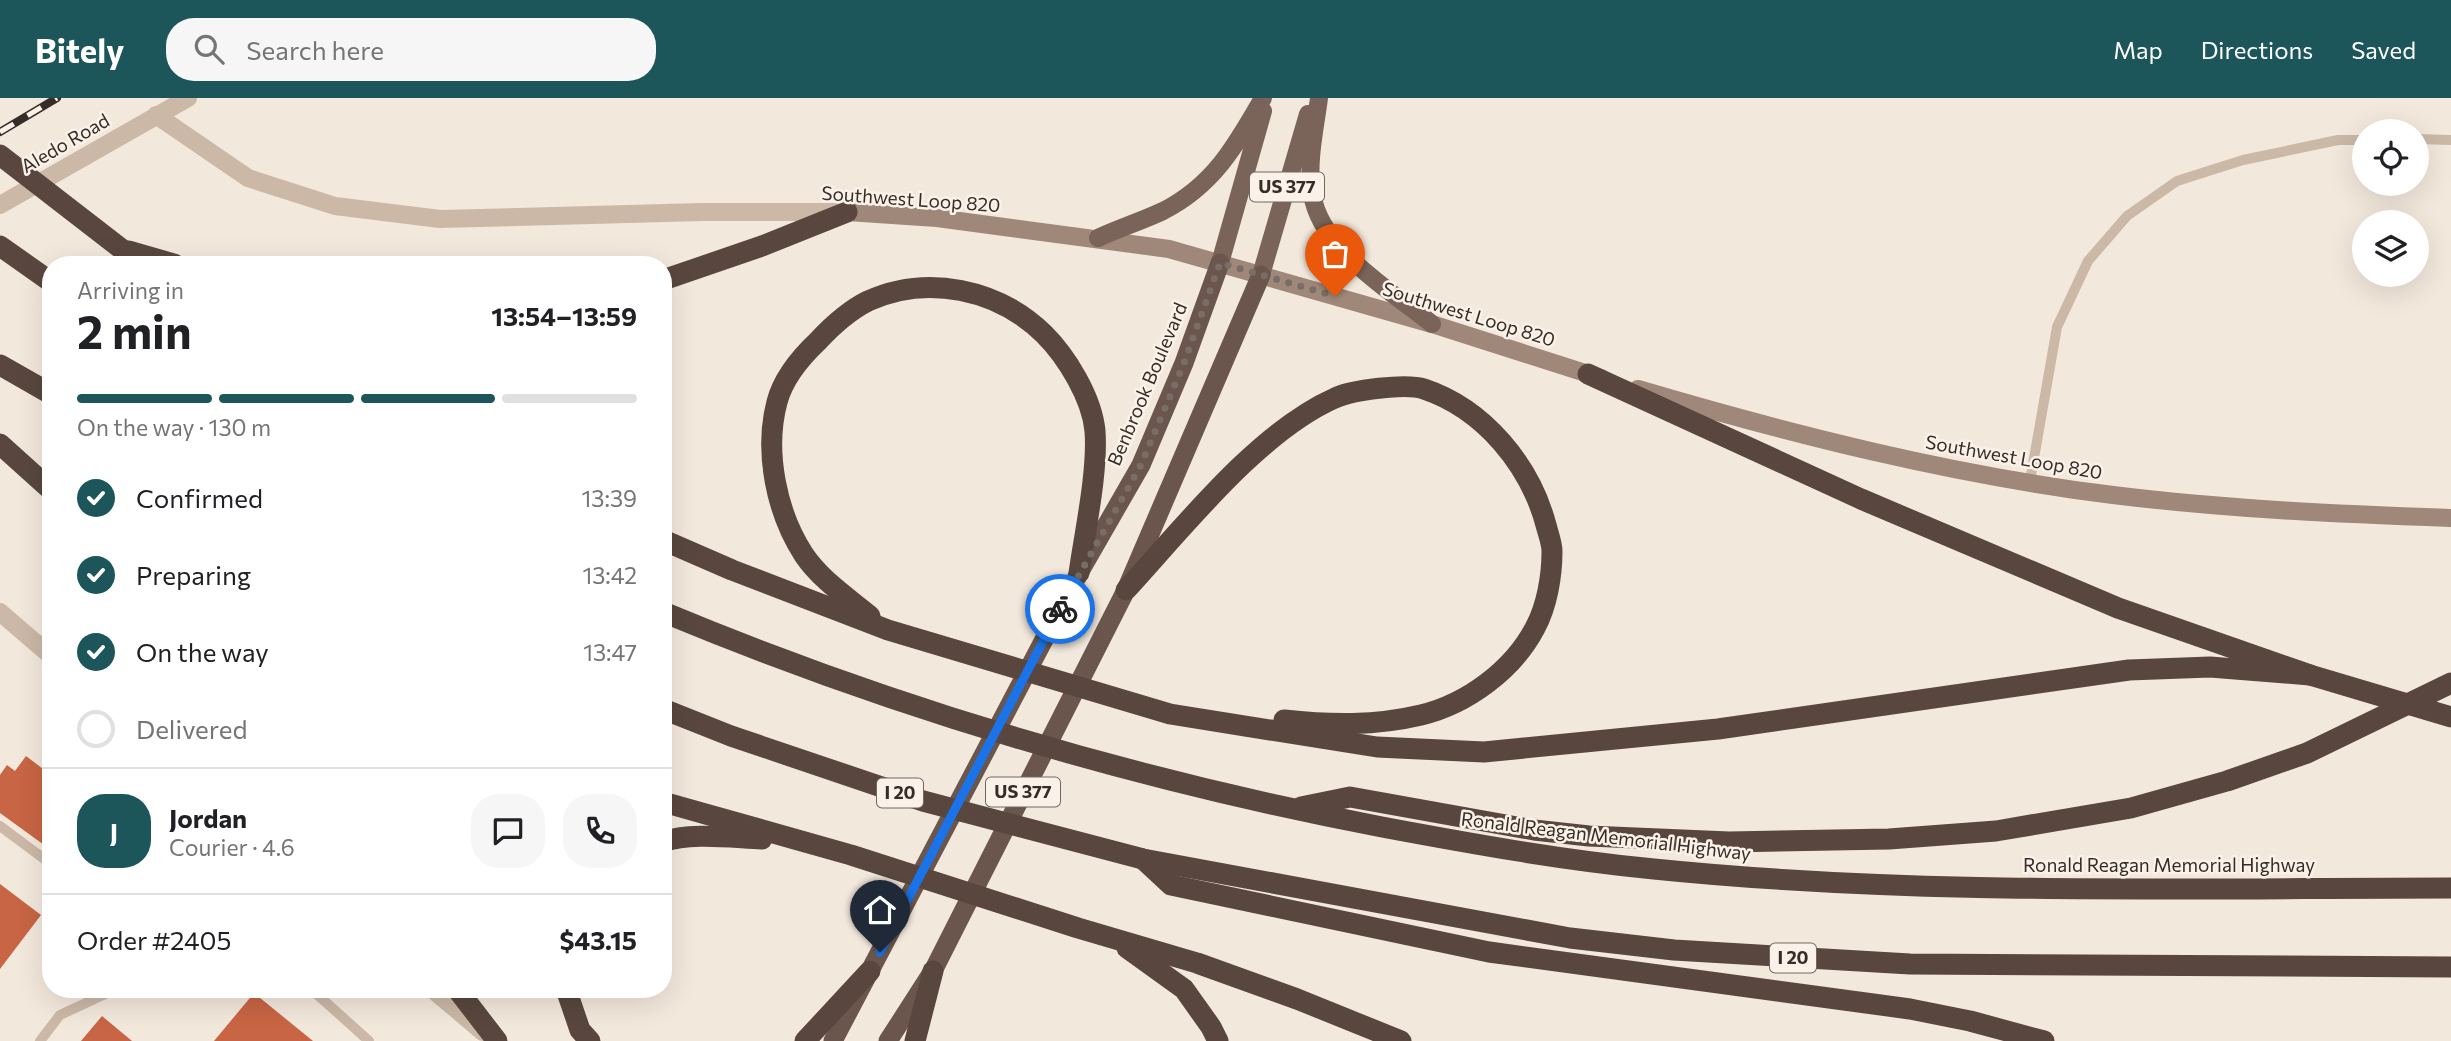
<!DOCTYPE html>
<html lang="en">
<head>
<meta charset="utf-8">
<style>
  :root { --surface:#fff; --page:#f6f6f6; --text:#202124; --muted:#757577; --line:#e0e0e0; --accent:#1c555a }
  body { margin:0; font-family:Commissioner,sans-serif; background:var(--page); color:var(--text); height:100vh; display:flex; flex-direction:column; font-size:26px; white-space:nowrap }
  * { box-sizing:border-box; margin:0 }
  p { font-size:23px; color:var(--muted) }
  .icon { flex:none; width:38px; height:38px; fill:none; stroke:currentColor; stroke-width:2; stroke-linecap:round; stroke-linejoin:round }
  .map { position:relative; flex:1; overflow:hidden }
  .panel { position:absolute; left:42px; top:158px; width:630px; height:742px; display:flex; flex-direction:column; background:var(--surface); border-radius:28px; box-shadow:0 7px 28px #0002 }
  .panel>* { flex:none }
  .fabs { position:absolute; left:2352px; top:21px; display:grid; gap:14px }
  .fabs a { display:grid; place-items:center; width:77px; height:77px; border-radius:50%; background:var(--surface); box-shadow:0 7px 28px #0002; font-size:35px }
  .pin { position:absolute; display:grid; place-items:center; width:60px; height:60px; color:#fff; margin:-72px -30px; border-radius:50% 50% 50% 0; rotate:-45deg; box-shadow:0 0 7px #0007 }
  .pin .icon { rotate:45deg }
  .courier { position:absolute; display:grid; place-items:center; width:70px; height:70px; margin:-35px; border:5px solid #1a73e8; border-radius:50%; background:#fff; color:#222; box-shadow:0 2px 9px #0007 }
  .head em { font-style:normal; font-weight:700 }
  .head div { display:flex; flex-direction:column-reverse }
  .head { display:flex; align-items:center; justify-content:space-between; height:119px; padding:0 35px }
  h1 { font-size:46px; font-weight:700; line-height:52px }
  .bar { display:grid; grid-template-columns:repeat(4,1fr); gap:10px 7px; align-content:center; height:84px; padding:0 35px }
  .bar i { height:9px; border-radius:5px; background:var(--line) }
  .bar .active { background:var(--accent) }
  .bar p { grid-column:span 4 }
  .line { display:flex; align-items:center; gap:18px; padding:0 35px; border-top:2px solid var(--line) }
  .line div { flex:1 }
  .round { display:grid; place-items:center; flex:none; width:74px; height:74px; border-radius:28px; background:var(--page) }
  ol { padding:0 35px; list-style:none }
  li { display:flex; align-items:center; gap:21px; height:77px }
  li p { margin-inline-start:auto }
  li .icon { padding:7px; border-radius:50%; background:var(--accent); color:#fff; stroke-width:4 }
  li:last-child { color:var(--muted) }
  li i { width:38px; height:38px; border:4px solid var(--line); border-radius:50% }
  header { display:flex; align-items:center; gap:42px; box-sizing:border-box; height:98px; padding:0 35px; background:var(--accent); color:#fff }
  header strong { font-size:33px }
  nav { display:flex; gap:38px; margin-inline-start:auto; font-size:24px }
  .search { width:490px; height:63px; background:var(--page); display:flex; align-items:center; gap:18px; box-sizing:border-box; padding:0 24px; border-radius:28px; color:var(--muted); font-size:26px }
  .map>svg:first-child { display:block }
  .building { fill:#c86544 }
  .lines { fill:none; stroke-linecap:round; stroke-linejoin:round }
  .service { stroke:#cbb8a7; stroke-width:10 }
  .tertiary { stroke:#cbb8a7; stroke-width:18 }
  .secondary { stroke:#9f8779; stroke-width:18 }
  .primary { stroke:#7a6459; stroke-width:18 }
  .trunk { stroke:#6a564c; stroke-width:19 }
  .motorway { stroke:#59473f; stroke-width:21 }
  .rail-casing { stroke:#372d28; stroke-width:8 }
  .rail { stroke:#faf2e8; stroke-width:5; stroke-dasharray:16; stroke-linecap:butt }
  .done { stroke:#796e67; stroke-width:7; stroke-dasharray:0 12.6 }
  .route { stroke:#1a73e8; stroke-width:9 }
  .labels { text-anchor:middle; stroke-width:5; stroke-linejoin:round; paint-order:stroke }
  .shield { fill:#faf2e8; stroke:#726862; stroke-width:2 }
  .shield-label { font-size:18px; font-weight:bold; fill:#372d28 }
  .street-label { font-size:19px; fill:#372d28; stroke:#faf2e8 }
</style>
</head>
<body>
<header>
<strong>Bitely</strong>
<div class="search"><svg class="icon" aria-label="search" viewBox="0 0 24 24"><circle cx="10" cy="10" r="6"/><path d="M15 15l6 6"/></svg>Search here</div>
<nav><a>Map</a><a>Directions</a><a>Saved</a></nav>
</header>
<div class="map">
<svg width="2451" height="943" viewBox="0 0 2451 943">
  <rect width="100%" height="100%" fill="#f3e8dc"/>
  <g class="building">
    <polygon points="26,658 51,677 51,752 0,715 0,677 7,667 15,673"/>
    <polygon points="0,786 41,817 0,871"/>
    <polygon points="254,895 313,943 214,943"/>
    <polygon points="102,918 132,943 81,943"/>
  </g>
  <g class="lines">
    <g class="service">
      <polyline points="2417,41 2451,42"/>
      <polyline points="2030,383 2057,229 2088,163 2127,118 2177,83 2243,62 2338,42 2364,42"/>
      <polyline points="0,728 51,766"/>
      <polyline points="311,891 369,943"/>
      <polyline points="40,943 60,917 116,891"/>
    </g>
    <g class="tertiary">
      <polyline points="156,17 248,80 335,108 440,121 702,114 841,114"/>
      <polyline points="0,107 188,0"/>
      <polyline points="0,514 51,558"/>
      <polyline points="432,891 483,934"/>
    </g>
    <g class="secondary">
      <polyline points="847,114 937,120 1169,151 1432,226 1601,280"/>
      <path d="M1638,291c156,46 314,86 475,106 112,14 225,19 338,23"/>
    </g>
    <g class="primary">
      <path d="M1319,0c-4,31 -12,65 -7,96 9,56 78,96 120,130"/>
      <path d="M1098,140c21,-10 44,-17 65,-27 51,-26 73,-66 100,-113"/>
      <polyline points="1220,165 1263,13"/>
      <polyline points="1261,177 1308,16"/>
    </g>
    <g class="trunk">
      <polyline points="833,943 1079,475 1141,367 1184,265 1220,165"/>
      <polyline points="888,943 933,873 1126,492 1261,177"/>
    </g>
    <g class="motorway">
      <polyline points="0,57 141,166"/>
      <polyline points="0,148 51,184"/>
      <polyline points="129,153 174,166"/>
      <polyline points="663,182 762,148 847,114"/>
      <polyline points="0,267 51,296"/>
      <polyline points="1588,276 1861,401 2118,510 2310,577 2451,619"/>
      <polyline points="0,346 51,392"/>
      <polyline points="663,442 732,472 888,532 1170,616 1377,649 1484,654 1718,631 2129,572 2210,569 2310,577"/>
      <path d="M1126,492c57,-62 132,-158 209,-192 17,-8 71,-15 89,-9 60,20 106,76 122,136 2,8 6,18 6,26 0,25 -5,55 -17,77 -22,42 -68,76 -114,87 -46,11 -91,10 -137,5"/>
      <path d="M663,514c231,96 474,168 719,215 91,17 180,33 272,42 264,27 532,19 797,19"/>
      <path d="M870,518c-23,-19 -49,-36 -66,-61 -28,-43 -40,-104 -27,-153 6,-23 24,-45 41,-61 13,-14 32,-31 50,-40 59,-27 130,-12 176,33 23,23 48,64 51,97 3,41 -10,100 -16,142"/>
      <polyline points="663,611 731,638 923,703 1143,761 1570,840 1674,852 1910,866 2451,869"/>
      <polyline points="663,704 851,757 1078,830 1197,865 1297,901 1401,943"/>
      <polyline points="1301,709 1350,699 1534,732 1589,738 1729,744 1889,741 1996,733 2131,710 2227,683 2307,655 2451,585"/>
      <path d="M663,744c27,-10 70,-4 99,-3"/>
      <polyline points="1143,761 1171,787 1489,854 1910,911 1970,923 2044,943"/>
      <polyline points="1127,850 1184,891 1211,929 1218,943"/>
      <polyline points="457,891 497,943"/>
      <polyline points="566,891 580,932 590,943"/>
      <polyline points="805,943 870,873"/>
      <polyline points="915,943 933,873"/>
    </g>
    <defs>
      <polyline id="rail" points="0,34 57,0"/>
    </defs>
    <use href="#rail" class="rail-casing"/>
    <use href="#rail" class="rail"/>
  </g>
  <g class="lines">
    <polyline class="done" points="1060,511 1141,367 1184,265 1220,165 1335,198"/>
    <polyline class="route" points="880,854 1060,511"/>
  </g>
  <g class="labels">
    <g class="shield">
      <rect x="1250" y="74.5" width="74" height="29" rx="5"/>
      <rect x="986" y="679.5" width="74" height="29" rx="5"/>
      <rect x="877" y="680.5" width="46" height="29" rx="5"/>
      <rect x="1770" y="845.5" width="46" height="29" rx="5"/>
    </g>
    <g class="shield-label">
      <text x="1287" y="95">US 377</text>
      <text x="1023" y="700">US 377</text>
      <text x="900" y="701">I 20</text>
      <text x="1793" y="866">I 20</text>
    </g>
    <g class="street-label">
      <text transform="translate(65 45) rotate(-30)" y="7">Aledo Road</text>
      <text transform="translate(911 101) rotate(4)" y="7">Southwest Loop 820</text>
      <text transform="translate(1469 216) rotate(17)" y="7">Southwest Loop 820</text>
      <text transform="translate(1147 286) rotate(-67)" y="7">Benbrook Boulevard</text>
      <text transform="translate(2014 359) rotate(10)" y="7">Southwest Loop 820</text>
      <text transform="translate(1606 738) rotate(7)" y="7">Ronald Reagan Memorial Highway</text>
      <text x="2169" y="774">Ronald Reagan Memorial Highway</text>
    </g>
  </g>
</svg>
<div class="fabs">
<a><svg class="icon" aria-label="locate" viewBox="0 0 24 24"><circle cx="12" cy="12" r="6"/><path d="M12 2v4M12 18v4M2 12h4M18 12h4"/></svg></a>
<a><svg class="icon" aria-label="layers" viewBox="0 0 24 24"><path d="M12 4l9 5-9 5-9-5zM3 14l9 5 9-5"/></svg></a>
</div>
<div class="pin" style="left:1335px;top:198px;background:#ea580c"><svg class="icon" aria-label="bag" viewBox="0 0 24 24"><path d="M5 8h14l-1 12H6zM9 8a3 3 0 0 1 6 0"/></svg></div>
<div class="pin" style="left:880px;top:854px;background:#1f2937"><svg class="icon" aria-label="home" viewBox="0 0 24 24"><path d="M3 11l9-7 9 7M6 9v11h12V9"/></svg></div>
<div class="courier" style="left:1060px;top:511px"><svg class="icon" aria-label="bike" viewBox="0 0 24 24"><circle cx="6" cy="16" r="4"/><circle cx="18" cy="16" r="4"/><path d="M6 16l4-8h5l3 8M10 8l3 8H6M13 5h3"/></svg></div>
<section class="panel">
<div class="head"><div><h1>2 min</h1><p>Arriving in</p></div><em>13:54–13:59</em></div>
<div class="bar"><i class="active"></i><i class="active"></i><i class="active"></i><i></i><p>On the way · 130 m</p></div>
<ol>
<li><svg class="icon" aria-label="check" viewBox="0 0 24 24"><path d="M5 12l5 5 9-10"/></svg>Confirmed<p>13:39</p></li>
<li><svg class="icon" aria-label="check" viewBox="0 0 24 24"><path d="M5 12l5 5 9-10"/></svg>Preparing<p>13:42</p></li>
<li><svg class="icon" aria-label="check" viewBox="0 0 24 24"><path d="M5 12l5 5 9-10"/></svg>On the way<p>13:47</p></li>
<li><i></i>Delivered</li>
</ol>
<div class="line" style="height:126px"><b class="round" style="background:var(--accent);color:#fff">J</b><div><b>Jordan</b><p>Courier · 4.6</p></div><a class="round"><svg class="icon" aria-label="chat" viewBox="0 0 24 24"><path d="M4 5h16v11H9l-5 4z"/></svg></a><a class="round"><svg class="icon" aria-label="phone" viewBox="0 0 24 24"><path d="M5 4h4l2 5-3 2q2 4 5 5l2-3 5 2v4C11 20 4 13 5 4z"/></svg></a></div>
<div class="line" style="height:91px"><div>Order #2405</div><b>$43.15</b></div>
</section>
</div>
</body>
</html>
